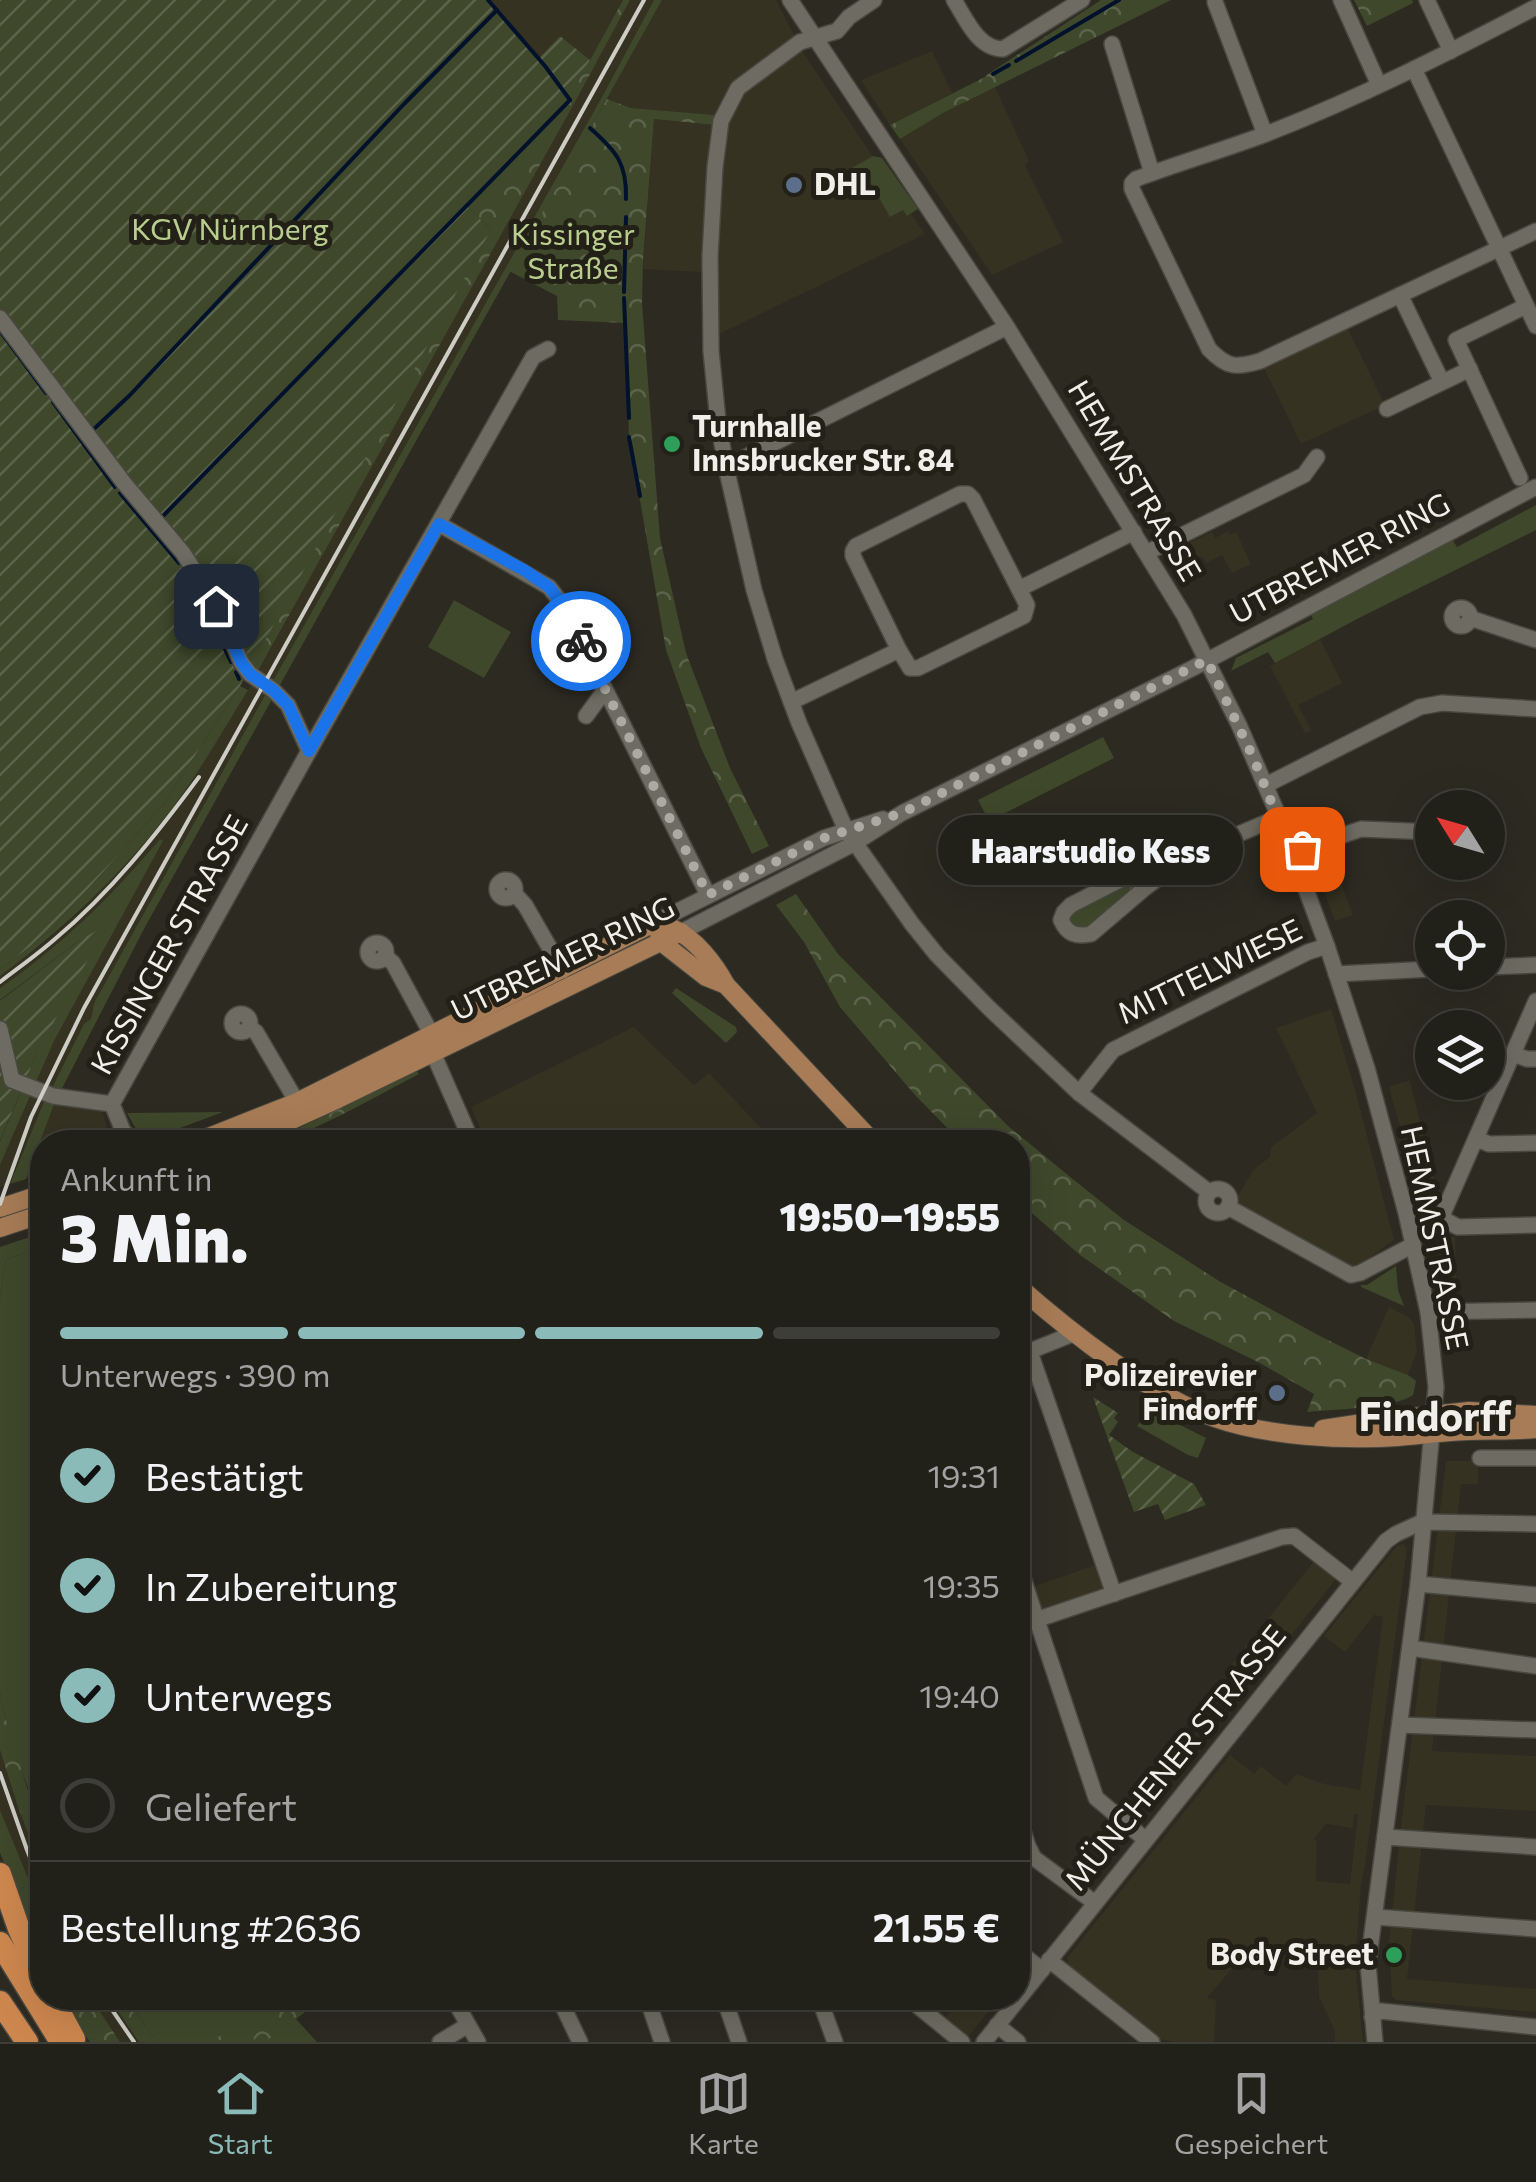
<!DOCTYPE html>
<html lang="de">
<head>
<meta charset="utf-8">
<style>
  :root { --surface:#212019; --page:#292822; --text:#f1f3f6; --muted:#a2a3a2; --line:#3e3e38; --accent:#8bbbb9 }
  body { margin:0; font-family:Commissioner,sans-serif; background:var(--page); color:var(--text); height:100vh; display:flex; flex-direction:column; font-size:38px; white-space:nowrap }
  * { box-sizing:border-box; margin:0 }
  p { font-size:32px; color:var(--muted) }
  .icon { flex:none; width:55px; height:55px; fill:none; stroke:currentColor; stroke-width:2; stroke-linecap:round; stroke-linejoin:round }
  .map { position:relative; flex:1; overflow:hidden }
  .sheet { position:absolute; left:30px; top:1130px; width:1000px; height:880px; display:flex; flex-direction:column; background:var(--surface); border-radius:40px; box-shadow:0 10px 40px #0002,0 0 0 2px var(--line) }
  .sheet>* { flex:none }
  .needle { width:65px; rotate:307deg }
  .tools { position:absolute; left:1415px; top:790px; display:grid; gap:20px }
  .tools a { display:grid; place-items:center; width:90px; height:90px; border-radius:50%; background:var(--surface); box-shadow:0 10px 40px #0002,0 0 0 2px var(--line); font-size:50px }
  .pin { position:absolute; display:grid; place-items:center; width:85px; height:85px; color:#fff; margin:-42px; border-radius:20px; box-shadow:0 5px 15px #0006 }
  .courier { position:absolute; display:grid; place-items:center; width:100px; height:100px; margin:-50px; border:8px solid #1a73e8; border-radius:50%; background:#fff; color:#222; box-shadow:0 2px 12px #0007 }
  .bubble { position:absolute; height:70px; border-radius:35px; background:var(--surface); box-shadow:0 10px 40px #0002,0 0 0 2px var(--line); font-size:32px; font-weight:800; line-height:70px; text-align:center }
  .overview em { font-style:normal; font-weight:800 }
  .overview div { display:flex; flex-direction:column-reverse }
  .overview { display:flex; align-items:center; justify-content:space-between; height:170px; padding:0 30px }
  h1 { font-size:65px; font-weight:800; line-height:75px }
  .bar { display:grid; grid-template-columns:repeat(4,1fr); gap:15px 10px; align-content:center; height:120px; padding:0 30px }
  .bar i { height:12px; border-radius:8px; background:var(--line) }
  .bar .on { background:var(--accent) }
  .bar p { grid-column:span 4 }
  .line { display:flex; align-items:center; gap:25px; padding:0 30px; border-top:2px solid var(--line) }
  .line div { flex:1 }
  ol { padding:0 30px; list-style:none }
  li { display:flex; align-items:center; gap:30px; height:110px }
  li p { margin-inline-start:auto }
  li .icon { padding:10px; border-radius:50%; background:var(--accent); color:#111; stroke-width:4 }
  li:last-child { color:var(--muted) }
  li i { width:55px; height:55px; border:5px solid var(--line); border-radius:50% }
  .tabs { display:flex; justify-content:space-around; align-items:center; height:140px; border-top:2px solid var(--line); background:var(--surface); font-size:28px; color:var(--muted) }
  .tabs a { display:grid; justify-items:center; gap:5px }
  .tabs .on { color:var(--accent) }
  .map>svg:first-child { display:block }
  .built { fill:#353222; fill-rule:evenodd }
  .grass { fill:#3f482b }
  .forest { fill:url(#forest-crowns) }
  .garden { fill:url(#garden-furrows) }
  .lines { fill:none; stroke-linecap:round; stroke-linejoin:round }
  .stream { stroke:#02122c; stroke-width:4 }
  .minor-casing { stroke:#494840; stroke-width:18 }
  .major-casing { stroke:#494840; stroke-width:20 }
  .highway-casing { stroke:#494840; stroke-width:25 }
  .minor { stroke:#6e6c62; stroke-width:15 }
  .major { stroke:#a77c56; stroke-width:18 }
  .highway { stroke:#cd874e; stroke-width:22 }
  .rail { stroke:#cdccc5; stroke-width:4 }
  .done { stroke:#abaaa3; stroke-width:10; stroke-dasharray:0 18 }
  .route { stroke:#1a73e8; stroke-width:12 }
  .service-dot { fill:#5c6f8a; stroke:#222017; stroke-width:4 }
  .leisure-dot { fill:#2e9e5b; stroke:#222017; stroke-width:4 }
  .labels { text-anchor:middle; stroke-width:10; stroke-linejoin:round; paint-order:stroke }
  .poi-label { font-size:30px; font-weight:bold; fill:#f0efe9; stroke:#222017; text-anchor:start }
  .park-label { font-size:30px; fill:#b9ce8e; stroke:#222017 }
  .street-label { font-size:30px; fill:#f0efe9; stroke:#222017 }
  .district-label { font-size:40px; font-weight:bold; fill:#f0efe9; stroke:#222017 }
</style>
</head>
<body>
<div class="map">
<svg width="1536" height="2042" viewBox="0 0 1536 2042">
  <defs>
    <pattern id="forest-crowns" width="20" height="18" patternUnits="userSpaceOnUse" patternTransform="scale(2.5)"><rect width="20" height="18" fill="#3f482b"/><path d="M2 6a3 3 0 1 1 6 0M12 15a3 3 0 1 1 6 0" fill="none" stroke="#5b634a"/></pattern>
    <pattern id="garden-furrows" width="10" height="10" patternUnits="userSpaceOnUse" patternTransform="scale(2.5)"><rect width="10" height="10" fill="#3f482b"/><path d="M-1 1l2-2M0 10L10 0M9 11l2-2" fill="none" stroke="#5b634a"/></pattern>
  </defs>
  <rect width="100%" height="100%" fill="#2c2a21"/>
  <g class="built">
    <polygon points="490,0 623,0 590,60 560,36 541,57"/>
    <polygon points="630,0 654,0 603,95 274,679 94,1003 91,1019 42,1106 10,1184 0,1187 0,1165 54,1041 163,841 159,840 125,880 78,926 39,961 0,988 0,976 45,942 81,911 124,866 164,819 199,769 248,690"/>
    <polygon points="662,0 776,0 804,54 925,234 717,335 702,310 701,272 643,269 654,119 713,125 714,115 631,108 607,99"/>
    <polygon points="932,51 952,93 890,125 861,80"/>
    <polygon points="995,87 1029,161 1025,165 1063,242 992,275 900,139 943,113"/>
    <polygon points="1347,327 1385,405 1301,444 1263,366"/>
    <polygon points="1228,531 1230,535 1236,532 1251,564 1232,573 1222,555 1206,563 1202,556 1175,568 1168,557 1168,553 1212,532 1215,538"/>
    <polygon points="1320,639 1342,683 1298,705 1311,730 1305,733 1270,666"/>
    <polygon points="1327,847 1353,915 1335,921 1310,854"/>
    <polygon points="1331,1009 1357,1097 1394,1240 1362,1263 1354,1265 1347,1265 1292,1235 1235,1200 1254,1169 1270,1157 1271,1147 1317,1113 1276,1028"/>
    <polygon points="634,1027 694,1085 709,1073 761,1128 745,1142 486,1142 471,1107"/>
    <polygon points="1410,1080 1435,1184 1437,1202 1428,1214 1422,1207 1389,1087"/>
    <polygon points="55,1102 99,1110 103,1113 111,1142 42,1142 42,1174 26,1179"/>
    <polygon points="1446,1237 1455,1237 1457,1305 1439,1305 1434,1281 1435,1260"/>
    <polygon points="1389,1307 1409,1317 1414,1324 1417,1352 1408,1375 1366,1359"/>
    <polygon points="1446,1461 1478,1461 1478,1484 1461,1484 1432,1751 1536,1756 1536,1811 1426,1805 1407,1979 1536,1989 1536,2012 1396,2000 1392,1996 1389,1942 1401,1826"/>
    <path d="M1403,1544l4,4 -42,318 -4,19 -6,78 8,79h-28v-11l-16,-34 -1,-34 -67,-1 -11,-3 -33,39 9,2 -2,42h-42l-11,-3 -93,-74 -1,-7 163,-203 24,19 7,-8 25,20 10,-12 28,10 36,6 23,-173 -9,-2 -29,37 -21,-16 73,-90zM1354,1814h4l-8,70 -34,-3 1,-39 -3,-3 12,-15 27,4z"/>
    <polygon points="1319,1555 1340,1574 1273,1658 1256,1684 1231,1665"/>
    <polygon points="1101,1563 1114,1593 1018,1626 1018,1592"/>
    <polygon points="0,1750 17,1804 42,1870 42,1911 0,1810"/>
    <polygon points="91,1998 109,1998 139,2042 120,2042"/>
    <polygon points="961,1998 999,1998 964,2042 941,2023"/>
  </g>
  <g class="grass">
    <polygon points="654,0 662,0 145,927 55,1102 26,1179 10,1184 50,1087 53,1086 84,1024 91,1019 94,1003 274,679 603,95"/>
    <polygon points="873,156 882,158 918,209 907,216 903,210 890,217 863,170 854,175 850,169"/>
    <polygon points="1536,505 1536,530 1359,618 1275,663 1268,652 1231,671 1236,658 1313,619 1310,613 1452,539 1457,547"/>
    <polygon points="454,600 511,632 484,678 428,647"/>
    <path d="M240,686l8,4c-27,44 -53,90 -85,130 -47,60 -102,111 -163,156v-6l52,-41 111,-124z"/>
    <polygon points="1103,737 1114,758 989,821 978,800"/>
    <path d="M160,839l3,2 -109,200 -54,124v-24l38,-90 42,-111 -80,60v-12c61,-42 112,-92 160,-149z"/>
    <polygon points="676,988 736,1027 737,1032 726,1043 672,993"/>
    <polygon points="223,1112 148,1140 141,1138 127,1113"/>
    <path d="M42,1248v573c-19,-42 -34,-85 -42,-130v-394l6,-38z"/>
    <polygon points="1396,1266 1398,1290 1404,1306 1361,1287 1361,1285 1367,1285"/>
    <polygon points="1149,1409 1206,1438 1198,1458 1188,1455 1137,1426"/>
    <polygon points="0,1810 31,1885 16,1890 0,1853"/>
    <polygon points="127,1998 306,1998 310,2008 296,2019 317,2042 156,2042"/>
  </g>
  <g class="forest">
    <polygon points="623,0 630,0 576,100 258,671 251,665 269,630 491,230 467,206 572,99 568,92 590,60"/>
    <polygon points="1101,0 1171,0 943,113 900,139 890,125 985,77 988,74"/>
    <polygon points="1354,0 1412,0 1413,3 1367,26"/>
    <polygon points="607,99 631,108 714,115 714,125 654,119 643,261 642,303 660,538 686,653 730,768 769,846 752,854 701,748 666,650 629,437 625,323 558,320 557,296 509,271"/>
    <polygon points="1175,859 1094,928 1078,933 1066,916"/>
    <path d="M796,894l42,60 170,172 66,54 50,40 95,61 101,55 46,23 42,16 8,6 -3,14c-21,14 -79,14 -106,17l7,-18 -54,-31 -86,-42 -94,-66 -62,-54v-59h-57l-46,-47 -75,-88 -36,-65 -28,-37z"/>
    <path d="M417,1071l2,3c-30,15 -121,68 -149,68l124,-60 5,-5z"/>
    <polygon points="42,1233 42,1248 6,1259 0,1297 0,1247"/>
    <polygon points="0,1691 5,1716 27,1788 42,1821 42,1870 17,1804 0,1750"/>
    <polygon points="31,1885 42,1911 42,1964 16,1890"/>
    <polygon points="62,1998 91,1998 120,2042 90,2042"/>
    <polygon points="109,1998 127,1998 156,2042 139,2042"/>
    <polygon points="307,1999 310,2008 265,2042 257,2037 252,2042 206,2042"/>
  </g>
  <g class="garden">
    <polygon points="0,0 490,0 540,57 560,36 590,60 569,92 572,99 467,206 491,230 240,686 163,805 52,929 0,970"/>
    <polygon points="103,927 91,954 38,1051 0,1140 0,1001 80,940"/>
    <polygon points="1093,1397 1118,1413 1114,1418 1118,1422 1109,1435 1133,1452 1194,1484 1206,1505 1165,1520 1158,1504 1134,1512"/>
  </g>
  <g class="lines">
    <g class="stream">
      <polyline points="488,0 545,66 570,100"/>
      <polyline points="1016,61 1119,0"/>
      <polyline points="993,74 1009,65"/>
      <path d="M590,128c26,23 37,35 36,71"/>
      <polyline points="624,292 626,217"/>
      <polyline points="624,298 629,418"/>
      <polyline points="0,331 46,393"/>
      <polyline points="53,402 115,487"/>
      <polyline points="93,430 130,395 404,104 497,10"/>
      <polyline points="629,437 640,496"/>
      <polyline points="120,493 179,563"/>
      <polyline points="162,517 570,100"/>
      <polyline points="185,572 198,591 231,662"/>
      <polyline points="236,672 239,679"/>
    </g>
    <defs>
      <g id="minor">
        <polyline points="790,0 1007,327 1184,615 1239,725 1279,817 1327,946 1367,1068 1406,1213 1428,1312 1436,1387 1418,1584 1368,1964 1375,2042"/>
        <polyline points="874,0 849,17 837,31 800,42 738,88 721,121 715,167 710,256 711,351 718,421 726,467 754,590 775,659 799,723 846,830 912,924 937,955 989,1008 1079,1093 1209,1192"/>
        <path d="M954,0c12,19 24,49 49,49l79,-49"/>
        <polyline points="1341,0 1379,85"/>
        <polyline points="1427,0 1451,51"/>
        <polyline points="1215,2 1265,134"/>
        <path d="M1536,7c-88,46 -177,91 -270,127 -43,16 -87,29 -130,45l-4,4v6l77,160c18,19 27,19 51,12l276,-130"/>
        <polyline points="1112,44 1152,173"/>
        <polyline points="1414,69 1536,326"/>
        <polyline points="1400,295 1442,382"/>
        <polyline points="0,318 124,483 183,553 217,606 241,662 250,674 273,690 288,705 309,751"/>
        <polyline points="1387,409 1470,369"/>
        <polyline points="726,467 1007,327"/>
        <polyline points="1520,478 1456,340 1526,306"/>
        <polygon points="960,494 968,494 973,499 1027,605 1024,616 918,668 910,668 899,650 853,556 853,551 856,546"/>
        <polyline points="439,524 549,587 563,605 708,895"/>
        <polyline points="1146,553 1304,475 1317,457"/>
        <polyline points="1019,589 1134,532"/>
        <circle cx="1461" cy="617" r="9"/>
        <polyline points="1470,618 1536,640"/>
        <polyline points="791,702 899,650"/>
        <polyline points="586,716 605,690"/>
        <polyline points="1266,785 1420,707 1442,703 1536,709"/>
        <polyline points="1292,853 1361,829 1432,832"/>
        <path d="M1187,856l-26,3 -90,46 -7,7 -3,8c6,14 15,17 30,14l54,-46 42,-32 92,-39"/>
        <circle cx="506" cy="889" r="9"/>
        <polyline points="514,893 525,905 563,971"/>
        <polyline points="658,921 824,838 883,819"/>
        <polyline points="681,932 855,843 902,813 1193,668 1536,487"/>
        <circle cx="377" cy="952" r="9"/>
        <polyline points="385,956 393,963 432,1035"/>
        <polyline points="1488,967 1536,965"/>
        <polyline points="1336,974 1432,969"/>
        <circle cx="241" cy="1023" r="9"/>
        <polyline points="249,1027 256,1032 297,1102"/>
        <polyline points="0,1029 12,1080"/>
        <polyline points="433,1053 472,1142"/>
        <polyline points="1513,1054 1527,1059 1536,1059"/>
        <polyline points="12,1080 53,1096 112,1104"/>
        <polyline points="1079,1093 1113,1050 1308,952 1327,946"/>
        <polyline points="112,1104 309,751 533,357 548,349"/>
        <polyline points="112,1104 123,1131 134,1142"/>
        <polyline points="1477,1139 1489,1144 1536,1143"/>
        <circle cx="1218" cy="1201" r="12"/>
        <polyline points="1228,1207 1351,1275 1360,1273 1413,1245"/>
        <polyline points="1441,1218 1458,1227 1536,1225"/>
        <polyline points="1411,1234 1436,1225 1441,1218 1536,1001"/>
        <polyline points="1428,1312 1536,1310"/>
        <polyline points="1030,1352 1114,1594"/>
        <polyline points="1018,1356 1075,1333"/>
        <polyline points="1480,1458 1536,1458"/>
        <polyline points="1018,1563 1096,1798 1146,1840"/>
        <polyline points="1418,1584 1536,1595"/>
        <polyline points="1018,1626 1282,1537 1294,1536 1353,1582"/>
        <polyline points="1410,1648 1536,1666"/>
        <polyline points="1400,1725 1536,1730"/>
        <polyline points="1018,1816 1028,1846 1034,1858 1095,1903"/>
        <polyline points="1385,1837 1536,1847"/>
        <polyline points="1375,1917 1536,1929"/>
        <polyline points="1018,1951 1042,1970"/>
        <polyline points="1049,1960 1152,2042"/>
        <polyline points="453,1998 478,2042"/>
        <polyline points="559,1998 580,2042"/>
        <polyline points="647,1998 662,2042"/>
        <polyline points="724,1998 739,2042"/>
        <polyline points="819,1998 835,2042"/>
        <polyline points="913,1998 919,2007 962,2042"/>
        <polyline points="1372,2017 1380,2011 1536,2027"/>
        <polyline points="997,2025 1018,2042"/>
        <polyline points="440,2042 468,2025"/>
        <polyline points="984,2042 1386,1541 1396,1534 1422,1522 1536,1524"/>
      </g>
      <g id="major">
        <path d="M672,928c23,10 43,36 54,57l147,157"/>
        <polyline points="659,932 660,941 706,977 726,985"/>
        <polyline points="196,1142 297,1102 658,921"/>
        <polyline points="243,1142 338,1099 681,932"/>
        <polyline points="0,1208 42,1194"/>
        <polyline points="0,1228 42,1214"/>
        <path d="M1018,1286c51,45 133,110 197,132 51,18 129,23 183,19 23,-2 46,-5 69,-6 23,-1 46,0 69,-2"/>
        <polyline points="1323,1429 1376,1421 1469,1411 1536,1415"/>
      </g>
      <g id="highway">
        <polyline points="0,1874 19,1929 42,1980"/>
        <polyline points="0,1943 61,2042"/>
        <polyline points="52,1998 74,2039"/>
        <polyline points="0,2002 27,2042"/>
      </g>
    </defs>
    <use href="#minor" class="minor-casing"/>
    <use href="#major" class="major-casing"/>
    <use href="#highway" class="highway-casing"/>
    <use href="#minor" class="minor"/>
    <use href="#major" class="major"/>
    <use href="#highway" class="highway"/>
    <g class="rail">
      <path d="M0,982c18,-14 38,-28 55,-43 56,-47 101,-104 144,-162"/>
      <polyline points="0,1204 31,1117 84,1008 644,0"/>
      <polyline points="0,1773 27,1850 42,1887"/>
      <polyline points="104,1998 134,2042"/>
    </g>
  </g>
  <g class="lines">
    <polyline class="done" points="581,641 708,895 824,838 902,813 1207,660 1253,757 1292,853 1302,849"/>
    <polyline class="route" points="216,606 241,662 250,674 273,690 288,705 309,751 439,524 524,570 549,587 563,605 581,641"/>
  </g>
  <g class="service-dot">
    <circle cx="794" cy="185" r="10"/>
    <circle cx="1277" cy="1393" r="10"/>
  </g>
  <g class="leisure-dot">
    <circle cx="672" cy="444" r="10"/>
    <circle cx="1394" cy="1955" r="10"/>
  </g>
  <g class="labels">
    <g class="poi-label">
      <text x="814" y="195">DHL</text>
      <text x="692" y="437">Turnhalle<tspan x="692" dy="34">Innsbrucker Str. 84</tspan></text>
      <text x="1257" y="1386" text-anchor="end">Polizeirevier<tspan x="1257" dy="34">Findorff</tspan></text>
      <text x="1374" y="1965" text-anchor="end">Body Street</text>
    </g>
    <g class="park-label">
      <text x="230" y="240">KGV Nürnberg</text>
      <text x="573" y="245">Kissinger<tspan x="573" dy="34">Straße</tspan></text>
    </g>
    <g class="street-label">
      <text transform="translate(1134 481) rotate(59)" y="10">HEMMSTRASSE</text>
      <text transform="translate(1340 559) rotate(-28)" y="10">UTBREMER RING</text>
      <text transform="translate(170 945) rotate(-61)" y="10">KISSINGER STRASSE</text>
      <text transform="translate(563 959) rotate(-26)" y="10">UTBREMER RING</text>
      <text transform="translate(1210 972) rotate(-26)" y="10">MITTELWIESE</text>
      <text transform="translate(1434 1238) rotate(78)" y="10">HEMMSTRASSE</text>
      <text transform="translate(1176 1758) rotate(-51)" y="10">MÜNCHENER STRASSE</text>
    </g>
    <g class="district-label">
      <text x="1435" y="1431">Findorff</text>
    </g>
  </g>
</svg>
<div class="tools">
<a><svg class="needle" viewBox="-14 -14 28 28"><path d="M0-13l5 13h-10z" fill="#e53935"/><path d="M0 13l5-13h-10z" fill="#a2a3a2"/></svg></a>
<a><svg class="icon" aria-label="locate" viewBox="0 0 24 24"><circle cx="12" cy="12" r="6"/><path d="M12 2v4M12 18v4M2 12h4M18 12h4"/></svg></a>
<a><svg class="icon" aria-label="layers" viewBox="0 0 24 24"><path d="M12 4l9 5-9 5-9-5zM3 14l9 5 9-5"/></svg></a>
</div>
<div class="pin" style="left:1302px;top:849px;background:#ea580c"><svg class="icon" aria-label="bag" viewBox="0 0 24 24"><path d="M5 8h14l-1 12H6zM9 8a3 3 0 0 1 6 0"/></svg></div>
<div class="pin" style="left:216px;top:606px;background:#1f2937"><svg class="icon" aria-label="home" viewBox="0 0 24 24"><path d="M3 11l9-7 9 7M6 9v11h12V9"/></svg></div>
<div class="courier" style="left:581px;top:641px"><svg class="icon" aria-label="bike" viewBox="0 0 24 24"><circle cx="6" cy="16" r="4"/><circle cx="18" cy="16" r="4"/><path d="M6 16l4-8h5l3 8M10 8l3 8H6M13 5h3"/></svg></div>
<div class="bubble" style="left:938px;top:815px;width:305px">Haarstudio Kess</div>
<section class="sheet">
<div class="overview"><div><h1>3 Min.</h1><p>Ankunft in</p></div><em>19:50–19:55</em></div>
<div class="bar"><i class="on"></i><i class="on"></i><i class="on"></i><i></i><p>Unterwegs · 390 m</p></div>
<ol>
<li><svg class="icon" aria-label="check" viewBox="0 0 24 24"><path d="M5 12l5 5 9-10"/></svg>Bestätigt<p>19:31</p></li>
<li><svg class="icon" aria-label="check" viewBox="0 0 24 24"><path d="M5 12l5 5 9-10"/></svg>In Zubereitung<p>19:35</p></li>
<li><svg class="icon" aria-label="check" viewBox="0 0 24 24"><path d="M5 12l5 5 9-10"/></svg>Unterwegs<p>19:40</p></li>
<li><i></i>Geliefert</li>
</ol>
<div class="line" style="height:130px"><div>Bestellung #2636</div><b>21.55 €</b></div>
</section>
</div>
<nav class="tabs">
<a class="on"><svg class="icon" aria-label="home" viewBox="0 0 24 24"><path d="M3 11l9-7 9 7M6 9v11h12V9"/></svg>Start</a>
<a><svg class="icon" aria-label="map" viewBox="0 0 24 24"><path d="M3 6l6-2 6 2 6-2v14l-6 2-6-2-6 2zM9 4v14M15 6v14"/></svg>Karte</a>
<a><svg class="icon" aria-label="saved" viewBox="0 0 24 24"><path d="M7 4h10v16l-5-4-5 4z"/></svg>Gespeichert</a>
</nav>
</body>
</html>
